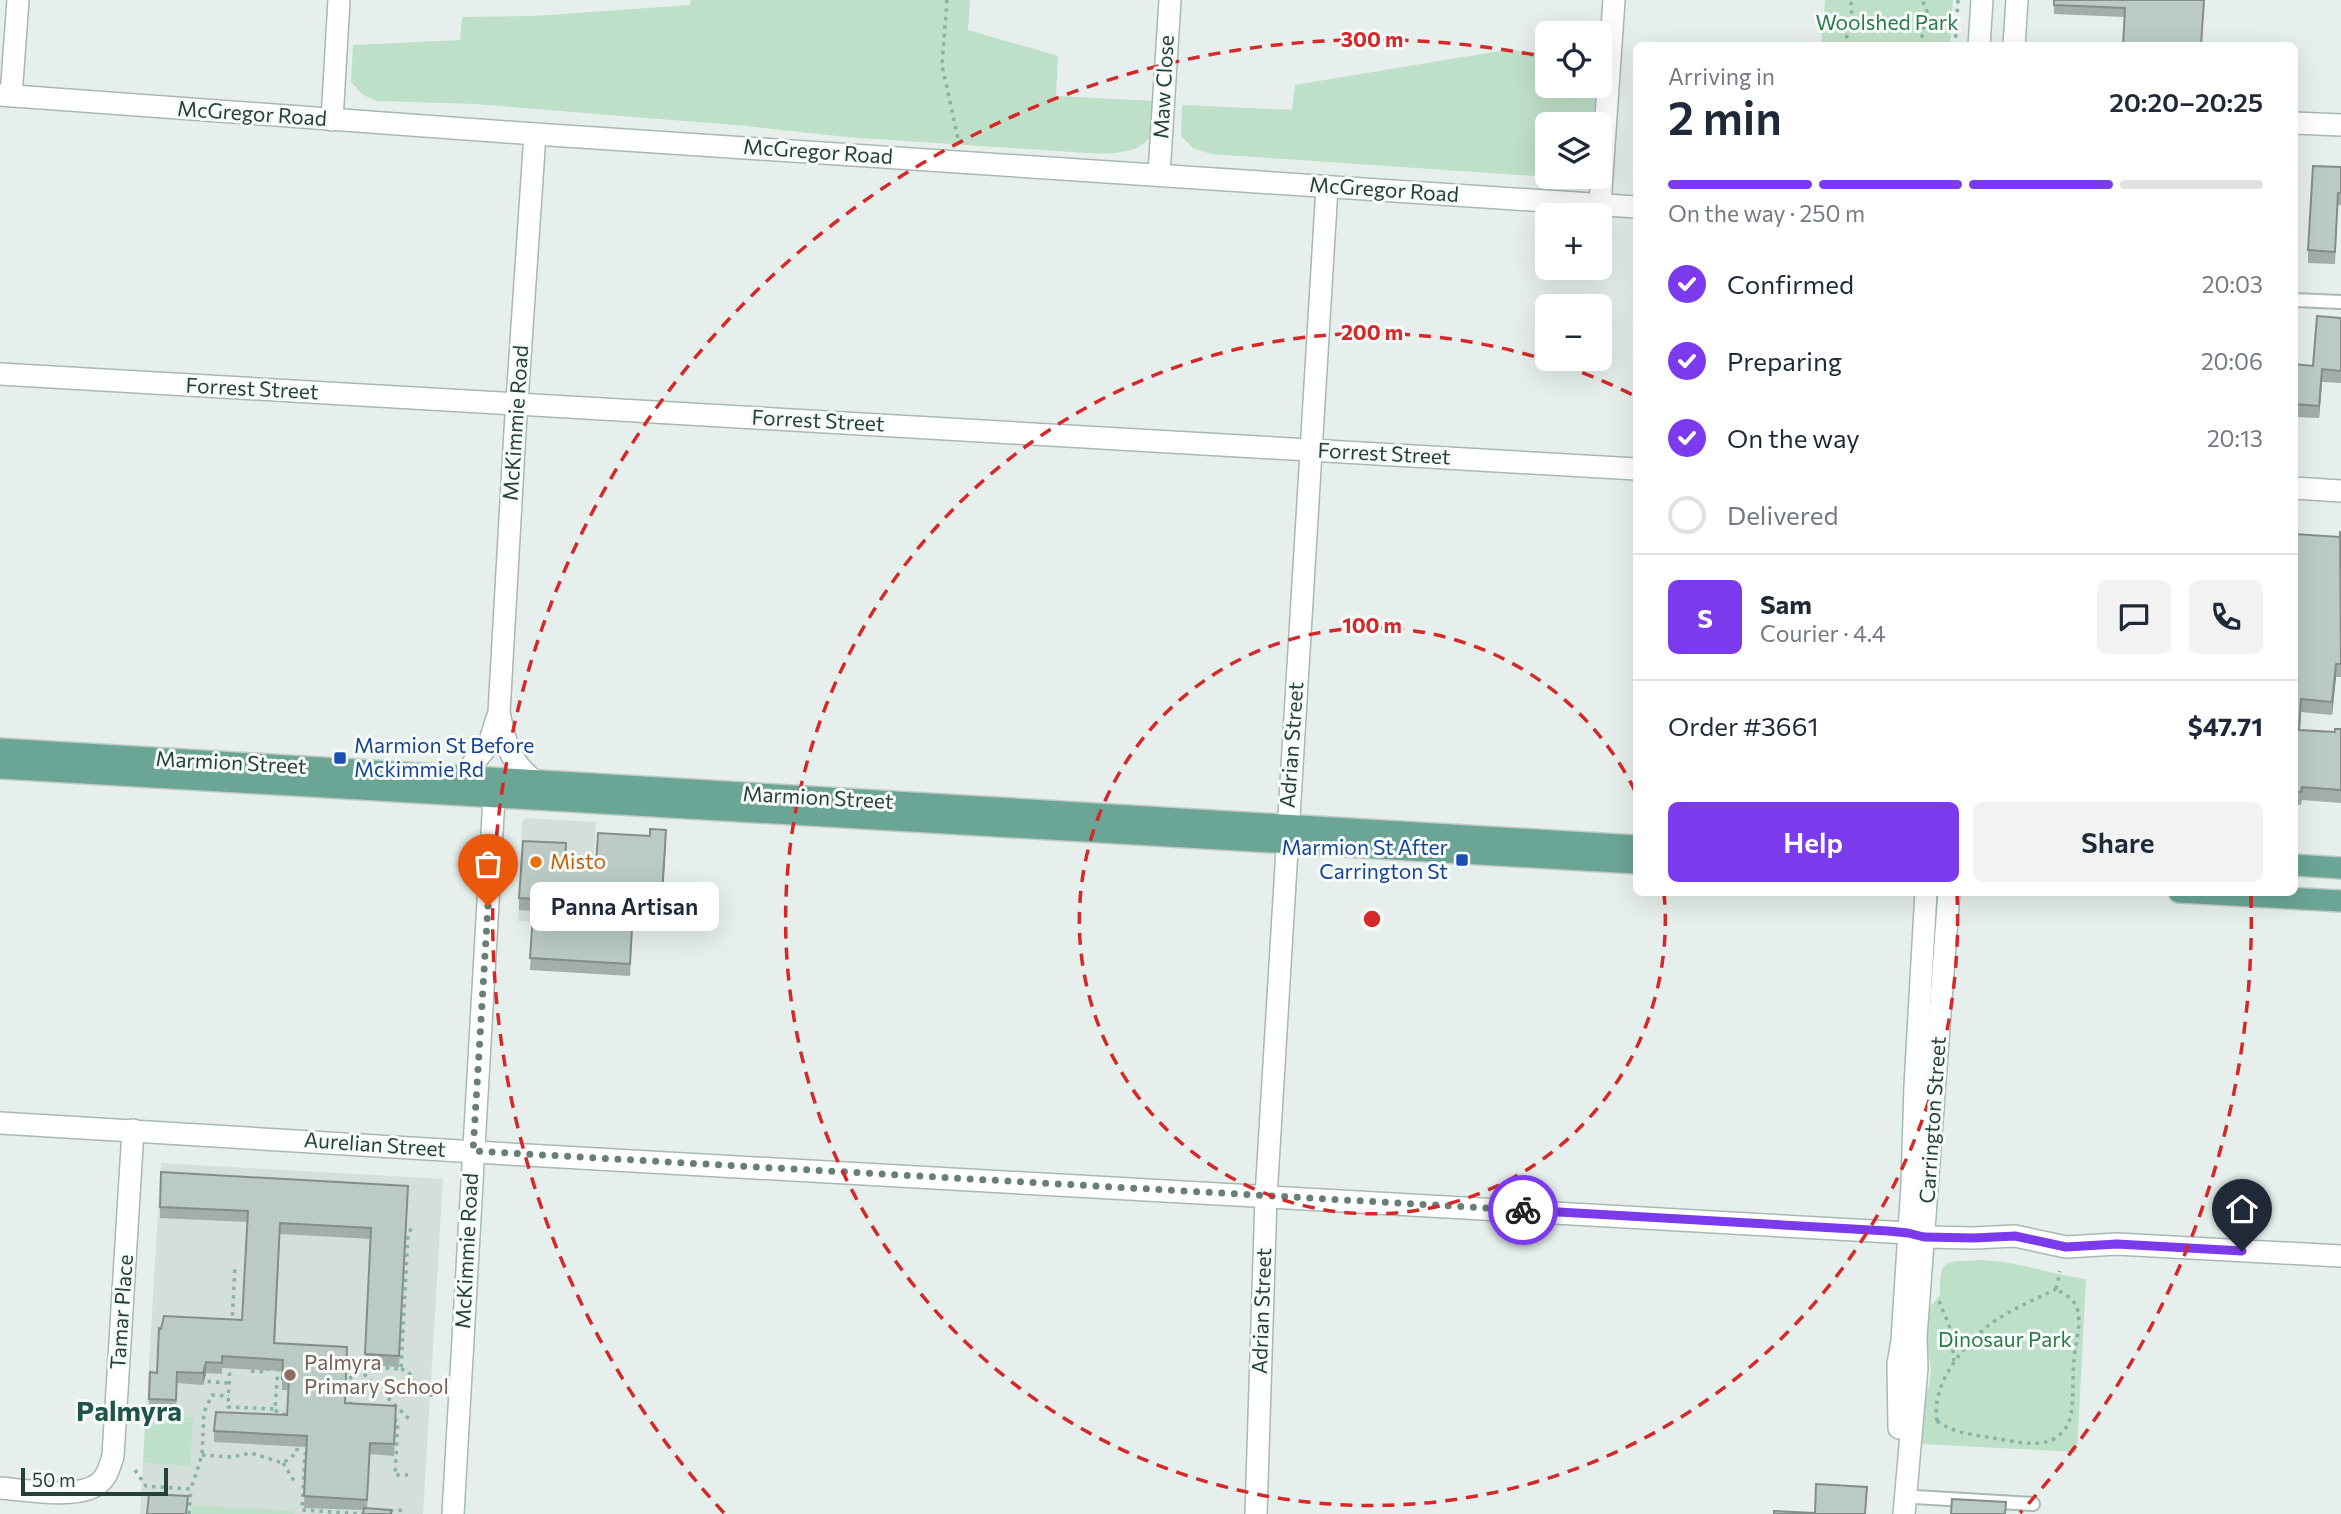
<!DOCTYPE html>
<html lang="en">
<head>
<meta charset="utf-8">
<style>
  :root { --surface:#fff; --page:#f2f2f3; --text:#1f2937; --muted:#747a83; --line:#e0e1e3; --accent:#7c3aed }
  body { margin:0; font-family:Commissioner,sans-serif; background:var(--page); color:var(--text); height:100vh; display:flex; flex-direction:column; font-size:26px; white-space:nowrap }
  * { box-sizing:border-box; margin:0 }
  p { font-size:23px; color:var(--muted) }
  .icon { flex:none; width:38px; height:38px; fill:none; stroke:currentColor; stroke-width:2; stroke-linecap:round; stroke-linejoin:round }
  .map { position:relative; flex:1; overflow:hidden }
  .drawer { position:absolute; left:1633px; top:42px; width:665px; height:854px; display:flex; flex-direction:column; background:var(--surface); border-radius:10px; box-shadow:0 7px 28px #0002 }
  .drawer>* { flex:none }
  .controls { position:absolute; left:1535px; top:21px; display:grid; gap:14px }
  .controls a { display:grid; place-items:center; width:77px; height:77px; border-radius:10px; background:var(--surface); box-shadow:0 7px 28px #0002; font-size:35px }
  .scale { position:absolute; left:21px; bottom:18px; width:147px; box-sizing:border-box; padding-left:7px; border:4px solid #24423a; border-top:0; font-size:19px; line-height:24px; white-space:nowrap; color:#24423a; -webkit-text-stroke:5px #f7fbf9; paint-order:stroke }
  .pin { position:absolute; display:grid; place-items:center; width:60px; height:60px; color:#fff; margin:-72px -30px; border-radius:50% 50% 50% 0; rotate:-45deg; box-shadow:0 0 7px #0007 }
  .pin .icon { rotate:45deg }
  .courier { position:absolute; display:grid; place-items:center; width:70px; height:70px; margin:-35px; border:5px solid #7c3aed; border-radius:50%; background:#fff; color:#222; box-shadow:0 2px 9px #0007 }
  .bubble { position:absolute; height:49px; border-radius:10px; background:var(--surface); box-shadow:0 7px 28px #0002; font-size:23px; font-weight:600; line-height:49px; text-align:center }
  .headline em { font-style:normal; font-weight:600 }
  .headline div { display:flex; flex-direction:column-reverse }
  .headline { display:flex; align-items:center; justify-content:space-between; height:119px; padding:0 35px }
  h1 { font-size:46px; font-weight:600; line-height:52px }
  .bar { display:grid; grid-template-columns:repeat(4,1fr); gap:10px 7px; align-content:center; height:84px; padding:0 35px }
  .bar i { height:9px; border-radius:5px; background:var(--line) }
  .bar .selected { background:var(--accent) }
  .bar p { grid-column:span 4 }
  .line { display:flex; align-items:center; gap:18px; padding:0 35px; border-top:2px solid var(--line) }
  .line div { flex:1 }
  .round { display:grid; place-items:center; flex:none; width:74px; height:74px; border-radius:10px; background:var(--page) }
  ol { padding:0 35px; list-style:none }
  li { display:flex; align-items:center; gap:21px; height:77px }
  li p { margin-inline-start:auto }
  li .icon { padding:7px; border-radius:50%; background:var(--accent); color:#fff; stroke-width:4 }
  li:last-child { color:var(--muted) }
  li i { width:38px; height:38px; border:4px solid var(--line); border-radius:50% }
  .action { display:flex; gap:14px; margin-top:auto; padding:14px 35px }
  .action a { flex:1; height:80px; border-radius:10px; background:var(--accent); color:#fff; font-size:28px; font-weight:600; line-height:80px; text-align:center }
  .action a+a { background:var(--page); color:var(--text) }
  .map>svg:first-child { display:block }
  .built { fill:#d4dfda }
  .green { fill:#bfe0c8 }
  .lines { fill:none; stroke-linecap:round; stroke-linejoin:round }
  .service-casing { stroke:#a8b8b2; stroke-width:16 }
  .minor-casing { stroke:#a8b8b2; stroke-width:24 }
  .secondary-casing { stroke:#a4bbb3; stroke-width:24 }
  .primary-casing { stroke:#c2cac8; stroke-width:24 }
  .path { stroke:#86b3a5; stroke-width:3.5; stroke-dasharray:3.5 5; stroke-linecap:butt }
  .service { stroke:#fff; stroke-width:12 }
  .minor { stroke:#fff; stroke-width:21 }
  .secondary { stroke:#fff; stroke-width:21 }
  .primary { stroke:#6aa596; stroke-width:21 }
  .wall { fill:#a1aea9 }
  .shaded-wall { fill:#838d89 }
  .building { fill:#bbcac4; stroke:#838d89; stroke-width:2 }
  .done { stroke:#687f78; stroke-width:7; stroke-dasharray:0 12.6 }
  .route { stroke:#7c3aed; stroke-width:9 }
  .ring { fill:none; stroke:#d62828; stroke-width:3.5; stroke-dasharray:12 9 }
  .transit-dot { fill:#1a4fb4; stroke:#f7fbf9; stroke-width:2.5 }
  .food-dot { fill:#e8710a; stroke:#f7fbf9; stroke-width:2.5 }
  .education-dot { fill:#8d6e63; stroke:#f7fbf9; stroke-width:2.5 }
  .labels { text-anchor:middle; stroke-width:6; stroke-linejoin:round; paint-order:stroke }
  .park-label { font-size:21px; fill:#2d7a4b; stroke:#f7fbf9 }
  .street-label { font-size:21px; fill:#24423a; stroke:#f7fbf9 }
  .transit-label { font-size:21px; fill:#164399; stroke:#f7fbf9; text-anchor:start }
  .food-label { font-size:21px; fill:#c56008; stroke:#f7fbf9; text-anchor:start }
  .education-label { font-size:21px; fill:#785e54; stroke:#f7fbf9; text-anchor:start }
  .district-label { font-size:28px; font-weight:bold; fill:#1f5548; stroke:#f7fbf9 }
  .centre { fill:#d62828; stroke:#f7fbf9; stroke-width:3.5 }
  .ring-label { font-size:21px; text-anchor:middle; font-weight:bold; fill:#d62828; stroke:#f7fbf9; stroke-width:6; stroke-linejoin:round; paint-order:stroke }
</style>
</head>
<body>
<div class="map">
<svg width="2341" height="1514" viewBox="0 0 2341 1514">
  <rect width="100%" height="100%" fill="#e6efeb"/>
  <g class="built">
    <polygon points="526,818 596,822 590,925 518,921 522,822"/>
    <polygon points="161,1163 443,1179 423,1514 140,1514"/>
  </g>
  <g class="green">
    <path d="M691,0h279l-2,30 90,26 -2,40 100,5c0,8 1,19 -2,27 -8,28 -45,26 -67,25l-241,-16 -100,-11 -271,-22 -98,-3 -14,-6 -12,-13 2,-37 107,-5 2,-23 73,-1 155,-11z"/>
    <polygon points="1825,0 1953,0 1950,45 1821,45"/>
    <polygon points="1506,50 1547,53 1547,86 1600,86 1600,56 1604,56 1598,124 1547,124 1547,177 1594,177 1594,180 1211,154 1193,148 1181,136 1182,105 1292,110 1295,85"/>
    <path d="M1981,1260c39,2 68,14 105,19l-9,173 -157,-8 3,-48 6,-9 2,-18 -5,-34 3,-27 11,-13c-1,-39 6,-32 41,-35z"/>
    <polygon points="164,1415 193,1417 190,1466 143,1463 145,1424 163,1425"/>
    <polygon points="192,1505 295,1511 294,1514 192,1514"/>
  </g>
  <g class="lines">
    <defs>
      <g id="service">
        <polyline points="2294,300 2341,302"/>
        <polyline points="1915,1497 2033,1504"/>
      </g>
      <g id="minor">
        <polyline points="0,95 535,134 1636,207"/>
        <polyline points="11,96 18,0"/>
        <polyline points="332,120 339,0"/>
        <polyline points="2294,123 2341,125"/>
        <polyline points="1159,174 1170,0"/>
        <polyline points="1600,204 1614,0"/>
        <polyline points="0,374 1636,469"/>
        <polyline points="2294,488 2341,491"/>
        <polyline points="463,776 489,744 497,718"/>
        <path d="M534,781c-26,-22 -28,-37 -35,-68l16,-282 20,-297"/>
        <polyline points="0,1123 509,1154 1908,1233 1924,1237 1974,1238 2015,1236 2066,1247 2117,1244 2341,1256"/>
        <path d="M0,1488c25,2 71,10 93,-1 13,-6 16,-18 20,-31l20,-326"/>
        <polyline points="1256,1514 1266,1197 1327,187"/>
      </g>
      <g id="secondary">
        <polyline points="1979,46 1982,0"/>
        <polyline points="2014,46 2017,0"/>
        <polyline points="1899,1428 1898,1364 1902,1341 1912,1185 1915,1086 1926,892"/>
        <polyline points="453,1514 495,780"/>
        <polyline points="1904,1514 1917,1368 1916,1337 1949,892"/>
      </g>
      <g id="primary">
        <polyline points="0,749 1636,846"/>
        <polyline points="0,768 1636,863"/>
        <polyline points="2294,865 2341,868"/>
        <polyline points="2179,892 2341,901"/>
      </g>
    </defs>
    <use href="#service" class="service-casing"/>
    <use href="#minor" class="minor-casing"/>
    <use href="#secondary" class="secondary-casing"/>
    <use href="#primary" class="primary-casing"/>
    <g class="path">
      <polyline points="947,0 942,65 959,143"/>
      <polyline points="1843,46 1852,23 1851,0"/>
      <polyline points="1920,46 1927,11 1922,0"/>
      <polyline points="1955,46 1958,0"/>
      <polyline points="2056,1289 2060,1271"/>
      <polyline points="1939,1301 1951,1330 1954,1361"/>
      <polyline points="232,1324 235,1267"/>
      <polyline points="230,1364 228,1407 275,1409 278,1368"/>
      <polyline points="352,1366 401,1369 408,1234 413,1226"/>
      <polyline points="358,1368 411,1421"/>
      <path d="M401,1369l7,2c10,15 2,23 25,24"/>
      <polyline points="251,1371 267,1372 268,1365"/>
      <polyline points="199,1381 229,1383"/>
      <polyline points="350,1405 351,1362"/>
      <polyline points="275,1410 281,1414 290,1415"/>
      <polyline points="394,1420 398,1421 395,1475 408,1475"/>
      <path d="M1937,1421c16,12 37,14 56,17 20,3 47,11 64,-1 7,-5 13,-14 14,-23 3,-17 1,-36 3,-54 1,-15 7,-33 4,-48 -2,-12 -12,-17 -22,-23"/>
      <path d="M1937,1421c-6,-37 25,-74 52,-96 20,-15 45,-25 67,-36"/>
      <polyline points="308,1454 305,1454 302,1510 363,1514 363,1507"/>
      <polyline points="202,1455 232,1457 251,1453 283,1463 297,1453 297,1443"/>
      <polyline points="283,1463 294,1481"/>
      <polyline points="135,1470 146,1486 191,1489 202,1455 204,1412 212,1395 229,1396"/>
      <polyline points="390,1511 405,1510"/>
      <polyline points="189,1514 191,1489"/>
    </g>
    <use href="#service" class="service"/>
    <use href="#minor" class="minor"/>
    <use href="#secondary" class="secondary"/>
    <use href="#primary" class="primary"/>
  </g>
  <g class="wall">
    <polygon points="2054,0 2204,0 2125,17 2054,14"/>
    <polygon points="2341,167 2341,205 2338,205 2335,264 2308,263 2308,250"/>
    <polygon points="2341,318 2341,383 2322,382 2319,418 2294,417 2294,364 2313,366"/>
    <polygon points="2341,531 2341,677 2336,677 2332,715 2301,712 2300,730 2335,732 2341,729 2341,803 2302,800 2301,805 2296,805 2295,815 2294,815 2294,534 2340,537"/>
    <polygon points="666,842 661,923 633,921 630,976 530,970 533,911 519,910 519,898 566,862 596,864"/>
    <polygon points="408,1197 399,1367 365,1365 371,1239 280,1234 275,1343 345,1403 396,1417 394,1456 370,1454 367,1509 364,1510 304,1508 306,1447 214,1442 214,1431 287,1415 289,1390 282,1390 282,1371 222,1368 222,1374 206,1373 203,1385 177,1383 176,1411 149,1410 150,1372 157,1373 242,1320 247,1222 160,1218 160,1207"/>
  </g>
  <g class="shaded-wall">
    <polygon points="2322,369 2322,382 2319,418 2319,406"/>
    <polygon points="2336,664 2336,677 2332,715 2332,702"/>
    <polygon points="666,830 666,842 661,923 661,911"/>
    <polygon points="206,1362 206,1373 203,1385 203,1373"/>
  </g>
  <g class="building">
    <polygon points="2054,0 2204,0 2201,46 2123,46 2125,8 2054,5"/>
    <polygon points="2313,166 2341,167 2341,193 2338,193 2335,252 2308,250"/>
    <polygon points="2317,316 2341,318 2341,371 2322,369 2319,406 2294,404 2294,364 2313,366"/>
    <polygon points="2340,531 2341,664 2336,664 2332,702 2301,699 2299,730 2335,732 2335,729 2341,729 2341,790 2302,787 2301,792 2296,792 2295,802 2294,802 2294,534 2340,537"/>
    <polygon points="650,829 666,830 661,911 633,909 630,964 530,958 534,899 519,898 523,841 566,843 565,862 596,864 598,833 650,836"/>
    <polygon points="161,1172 408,1186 399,1356 365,1354 371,1228 280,1223 274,1343 347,1347 345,1403 396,1406 394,1444 370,1443 367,1500 304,1496 307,1436 214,1431 216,1412 287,1415 289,1379 282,1379 283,1360 222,1356 222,1363 206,1362 203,1373 177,1372 176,1400 149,1399 150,1372 157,1373 159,1328 161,1329 164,1316 242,1320 248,1211 160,1207"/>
    <polygon points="1816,1484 1867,1487 1865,1514 1774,1514 1774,1511 1815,1513"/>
    <polygon points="149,1494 188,1496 186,1514 147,1514"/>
    <polygon points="1952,1499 2006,1502 2005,1514 1951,1514"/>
    <polygon points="364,1508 391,1510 391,1514 363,1514"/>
  </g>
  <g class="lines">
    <polyline class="done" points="488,906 473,1151 1523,1210"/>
    <polyline class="route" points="1523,1210 1888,1231 1908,1233 1924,1237 1974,1238 2015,1236 2066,1247 2117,1244 2242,1251"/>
  </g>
  <g class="ring">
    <path d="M1664 893A293 293 0 1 1 1635 791"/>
    <path d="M1957 893A586 586 0 1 1 1633 395"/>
    <path d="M724 1513A879 879 0 0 1 1540 56M2251 896A879 879 0 0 1 2020 1513"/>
  </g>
  <g class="transit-dot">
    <rect x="333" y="751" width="14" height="14" rx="3.5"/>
    <rect x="1455" y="853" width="14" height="14" rx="3.5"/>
  </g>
  <circle class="food-dot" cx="536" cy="862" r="7"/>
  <circle class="education-dot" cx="290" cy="1375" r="7"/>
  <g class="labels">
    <g class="park-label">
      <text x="1887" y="30">Woolshed Park</text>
      <text x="2005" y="1347">Dinosaur Park</text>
    </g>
    <g class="street-label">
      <text transform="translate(1164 87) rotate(-87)" y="7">Maw Close</text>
      <text transform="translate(252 114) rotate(4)" y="7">McGregor Road</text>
      <text transform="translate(818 152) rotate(4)" y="7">McGregor Road</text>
      <text transform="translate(1384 190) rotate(4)" y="7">McGregor Road</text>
      <text transform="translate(252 389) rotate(3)" y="7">Forrest Street</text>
      <text transform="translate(818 421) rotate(3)" y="7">Forrest Street</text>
      <text transform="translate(516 423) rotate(-86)" y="7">McKimmie Road</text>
      <text transform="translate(1384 454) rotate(3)" y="7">Forrest Street</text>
      <text transform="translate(1292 745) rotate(-86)" y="7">Adrian Street</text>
      <text transform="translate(231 763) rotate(3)" y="7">Marmion Street</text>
      <text transform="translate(818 798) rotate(3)" y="7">Marmion Street</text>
      <text transform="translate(1933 1120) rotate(-86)" y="7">Carrington Street</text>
      <text transform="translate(375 1145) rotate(4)" y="7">Aurelian Street</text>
      <text transform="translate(467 1251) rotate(-87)" y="7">McKimmie Road</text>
      <text transform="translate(1262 1311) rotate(-88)" y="7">Adrian Street</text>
      <text transform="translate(122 1312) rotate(-86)" y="7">Tamar Place</text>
    </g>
    <g class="transit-label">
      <text x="354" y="753">Marmion St Before<tspan x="354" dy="24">Mckimmie Rd</tspan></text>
      <text x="1448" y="855" text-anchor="end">Marmion St After<tspan x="1448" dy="24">Carrington St</tspan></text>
    </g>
    <g class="food-label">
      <text x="550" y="869">Misto</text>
    </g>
    <g class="education-label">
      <text x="304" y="1370">Palmyra<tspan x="304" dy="24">Primary School</tspan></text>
    </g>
    <g class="district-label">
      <text x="129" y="1421">Palmyra</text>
    </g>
  </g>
  <circle cx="1372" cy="919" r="10" class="centre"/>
  <g class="ring-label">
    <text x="1372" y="47">300 m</text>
    <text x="1372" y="340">200 m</text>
    <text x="1372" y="633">100 m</text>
  </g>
</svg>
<div class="controls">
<a><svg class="icon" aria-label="locate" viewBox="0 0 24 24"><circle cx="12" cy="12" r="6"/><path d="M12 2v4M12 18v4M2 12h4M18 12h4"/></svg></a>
<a><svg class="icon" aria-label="layers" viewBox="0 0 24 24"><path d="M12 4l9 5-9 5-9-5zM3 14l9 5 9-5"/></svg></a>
<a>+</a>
<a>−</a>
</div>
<div class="scale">50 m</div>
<div class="pin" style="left:488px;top:906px;background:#ea580c"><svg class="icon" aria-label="bag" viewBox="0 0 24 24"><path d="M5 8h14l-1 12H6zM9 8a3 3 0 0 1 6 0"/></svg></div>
<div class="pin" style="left:2242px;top:1251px;background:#1f2937"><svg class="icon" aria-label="home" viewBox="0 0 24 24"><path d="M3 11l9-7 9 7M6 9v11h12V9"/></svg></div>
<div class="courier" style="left:1523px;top:1210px"><svg class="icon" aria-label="bike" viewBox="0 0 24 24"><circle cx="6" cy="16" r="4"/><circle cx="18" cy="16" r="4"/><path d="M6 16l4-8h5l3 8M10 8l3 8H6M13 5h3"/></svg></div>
<div class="bubble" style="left:530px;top:882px;width:189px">Panna Artisan</div>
<section class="drawer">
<div class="headline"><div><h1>2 min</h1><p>Arriving in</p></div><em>20:20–20:25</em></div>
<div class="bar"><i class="selected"></i><i class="selected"></i><i class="selected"></i><i></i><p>On the way · 250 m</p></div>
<ol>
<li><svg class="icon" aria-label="check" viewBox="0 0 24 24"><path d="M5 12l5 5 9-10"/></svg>Confirmed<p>20:03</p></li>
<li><svg class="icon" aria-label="check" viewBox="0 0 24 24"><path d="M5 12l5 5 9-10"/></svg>Preparing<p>20:06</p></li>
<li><svg class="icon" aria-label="check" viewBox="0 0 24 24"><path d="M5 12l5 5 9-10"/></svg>On the way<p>20:13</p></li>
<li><i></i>Delivered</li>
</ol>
<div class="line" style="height:126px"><b class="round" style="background:var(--accent);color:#fff">S</b><div><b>Sam</b><p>Courier · 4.4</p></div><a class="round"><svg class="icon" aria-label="chat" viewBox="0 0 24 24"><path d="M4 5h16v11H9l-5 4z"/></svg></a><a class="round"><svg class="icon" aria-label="phone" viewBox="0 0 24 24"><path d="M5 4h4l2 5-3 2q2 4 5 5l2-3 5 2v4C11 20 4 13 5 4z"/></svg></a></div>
<div class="line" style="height:91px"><div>Order #3661</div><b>$47.71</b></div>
<div class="action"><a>Help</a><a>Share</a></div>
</section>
</div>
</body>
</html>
